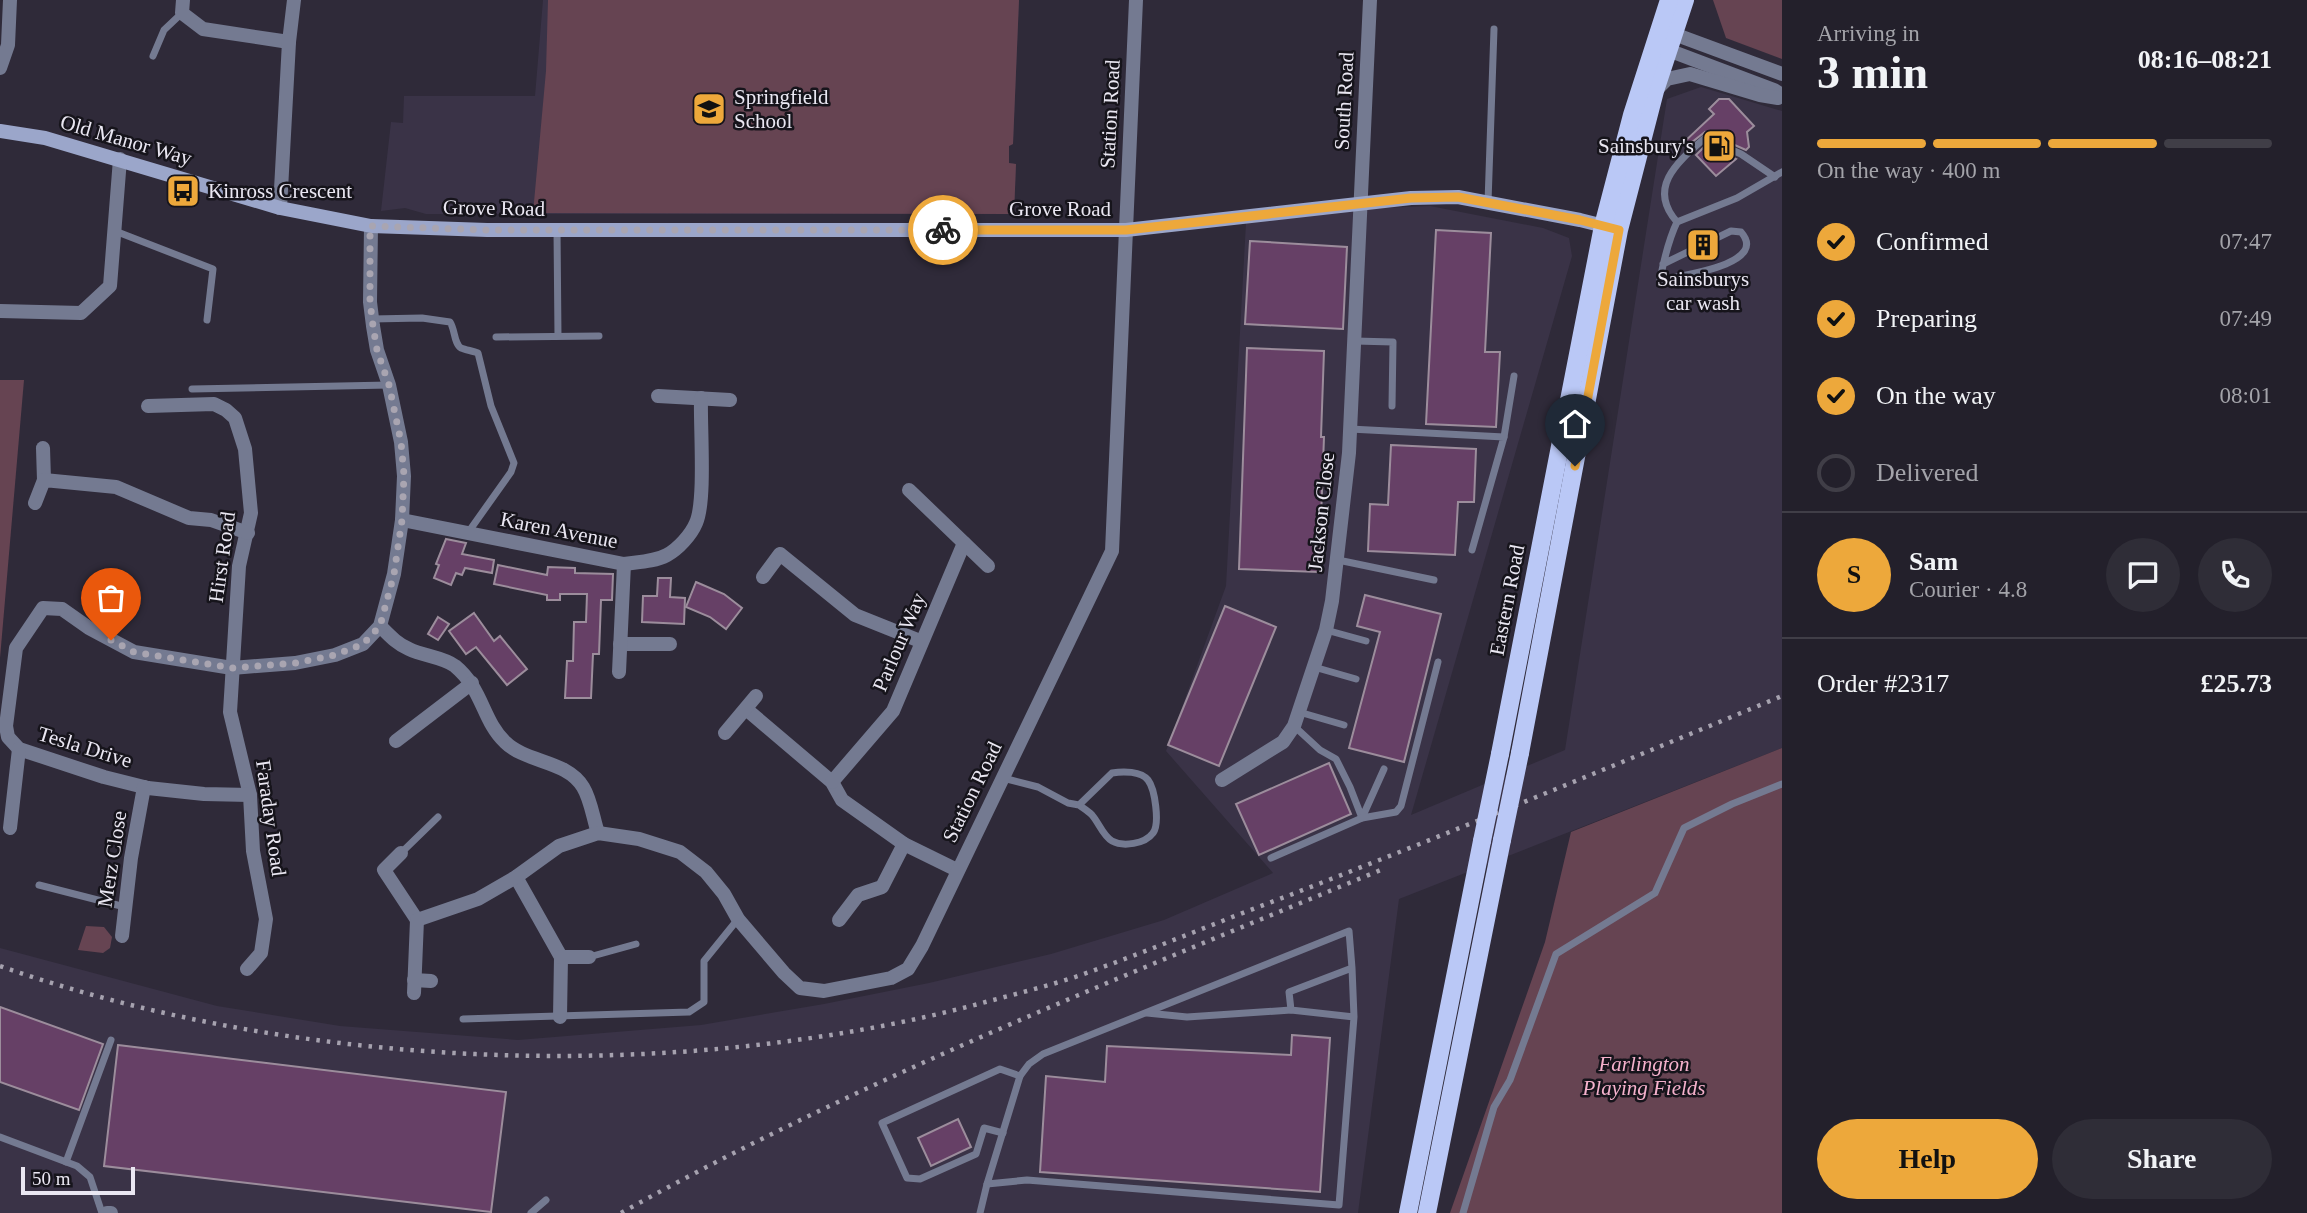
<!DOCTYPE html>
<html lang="en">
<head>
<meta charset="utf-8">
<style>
  :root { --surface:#23202b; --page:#2f2d37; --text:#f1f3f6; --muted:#a3a3a9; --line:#403e47; --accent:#eda83b }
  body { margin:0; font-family:Georgia,serif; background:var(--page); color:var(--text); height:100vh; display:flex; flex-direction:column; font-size:26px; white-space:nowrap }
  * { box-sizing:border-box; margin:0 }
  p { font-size:23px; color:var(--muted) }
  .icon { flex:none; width:38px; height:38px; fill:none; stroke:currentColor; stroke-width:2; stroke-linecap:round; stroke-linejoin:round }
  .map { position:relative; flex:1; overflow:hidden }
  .details { display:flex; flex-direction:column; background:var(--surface); width:525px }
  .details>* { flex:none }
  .scale { position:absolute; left:21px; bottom:18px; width:114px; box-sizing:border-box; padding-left:7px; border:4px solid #eae7f2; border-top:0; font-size:19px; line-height:24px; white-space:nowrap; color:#eae7f2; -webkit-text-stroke:5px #16141b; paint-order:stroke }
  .pin { position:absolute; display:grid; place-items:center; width:60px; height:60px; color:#fff; margin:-72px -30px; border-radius:50% 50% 50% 0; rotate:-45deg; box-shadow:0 0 7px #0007 }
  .pin .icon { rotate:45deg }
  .courier { position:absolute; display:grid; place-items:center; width:70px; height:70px; margin:-35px; border:5px solid #eda83b; border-radius:50%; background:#fff; color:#222; box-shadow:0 2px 9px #0007 }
  .headline em { font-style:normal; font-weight:600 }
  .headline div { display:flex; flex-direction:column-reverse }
  .headline { display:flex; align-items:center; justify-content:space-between; height:119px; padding:0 35px }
  h1 { font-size:46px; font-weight:600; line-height:52px }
  .bar { display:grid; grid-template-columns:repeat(4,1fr); gap:10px 7px; align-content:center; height:84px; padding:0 35px }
  .bar i { height:9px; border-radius:5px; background:var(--line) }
  .bar .active { background:var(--accent) }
  .bar p { grid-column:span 4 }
  .line { display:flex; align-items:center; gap:18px; padding:0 35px; border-top:2px solid var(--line) }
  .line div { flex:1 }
  .round { display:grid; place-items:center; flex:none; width:74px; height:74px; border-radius:37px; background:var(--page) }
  ol { padding:0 35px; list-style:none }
  li { display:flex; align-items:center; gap:21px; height:77px }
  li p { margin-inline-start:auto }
  li .icon { padding:7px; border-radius:50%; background:var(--accent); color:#111; stroke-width:4 }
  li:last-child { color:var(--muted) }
  li i { width:38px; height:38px; border:4px solid var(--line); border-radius:50% }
  .cta { display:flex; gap:14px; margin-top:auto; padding:14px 35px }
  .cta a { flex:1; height:80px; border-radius:42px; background:var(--accent); color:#111; font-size:28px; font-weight:600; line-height:80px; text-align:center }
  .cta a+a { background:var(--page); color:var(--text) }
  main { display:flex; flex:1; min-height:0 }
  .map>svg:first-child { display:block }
  .built { fill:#3a3347 }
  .green { fill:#664452 }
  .building { fill:#664066; stroke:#9c8d9c; stroke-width:2 }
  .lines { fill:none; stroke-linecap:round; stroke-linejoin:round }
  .lane { stroke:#747a91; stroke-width:7 }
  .street { stroke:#747a91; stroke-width:14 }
  .secondary { stroke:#9ba6ca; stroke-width:14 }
  .primary { stroke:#bac8f6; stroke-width:18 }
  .rail { stroke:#a6a2af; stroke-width:4.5; stroke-dasharray:3.5 7; stroke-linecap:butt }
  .primary-bridge { stroke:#bac8f6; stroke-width:18 }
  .done { stroke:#a9a5b1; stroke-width:7; stroke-dasharray:0 12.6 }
  .route { stroke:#eda83b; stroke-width:9 }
  .labels { text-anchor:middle; stroke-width:5; stroke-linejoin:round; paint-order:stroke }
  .poi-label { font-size:21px; fill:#eae7f2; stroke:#16141b; text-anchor:start }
  .street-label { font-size:21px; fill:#eae7f2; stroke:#16141b }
  .park-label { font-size:21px; font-style:italic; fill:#f5b1cc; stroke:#16141b }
</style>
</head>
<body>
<main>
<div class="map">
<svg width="1782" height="1213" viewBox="0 0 1782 1213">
  <rect width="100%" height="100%" fill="#2f2a39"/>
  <g class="built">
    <polygon points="543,0 1019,0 1013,144 1009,146 1009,163 1016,164 1014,214 426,214 405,208 381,211 391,122 403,123 404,96 535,96"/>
    <polygon points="1701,87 1782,111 1782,748 1399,899 1358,1213 0,1213 0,948 217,1006 340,1026 518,1040 701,1025 824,1004 929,983 1051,954 1164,920 1273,873 1166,751 1226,586 1246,223 1381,208 1430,206 1543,228 1569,238 1572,256 1411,815 1565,750 1667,99"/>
  </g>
  <g class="green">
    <polygon points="548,0 1019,0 1013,144 1009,146 1009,163 1016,164 1014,214 533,213 546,71"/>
    <polygon points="1713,0 1782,0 1782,59 1726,38"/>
    <polygon points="0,380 24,380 0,658"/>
    <polygon points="1782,748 1782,1213 1450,1213 1545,942 1571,832"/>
    <polygon points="86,926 104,927 112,937 110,948 103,953 78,950"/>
  </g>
  <g class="building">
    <polygon points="1719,99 1729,99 1754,126 1747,132 1749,147 1746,150 1705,132 1687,146 1684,142 1714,114 1709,109"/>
    <polygon points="1706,145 1736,159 1716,176 1696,155"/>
    <polygon points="1436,230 1491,233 1485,352 1500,352 1496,427 1426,424"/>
    <polygon points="1250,241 1347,247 1343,329 1245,324"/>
    <polygon points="1247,348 1324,351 1321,437 1324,437 1319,572 1239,569"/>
    <polygon points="1391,445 1476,449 1474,502 1458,502 1455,555 1368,551 1370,504 1388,505"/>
    <polygon points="446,539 466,543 462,554 494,560 492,573 465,568 462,575 456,573 451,585 434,578 439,565 436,564"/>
    <polygon points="498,565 547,575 548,567 575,568 575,573 613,574 612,600 601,600 599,654 593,654 591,698 565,698 567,661 573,661 574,622 586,622 587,594 560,594 560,600 547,600 547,595 494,584"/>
    <polygon points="658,578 671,578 670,597 685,598 684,624 642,622 643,596 657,596"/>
    <polygon points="696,582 724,594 742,608 726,629 710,617 686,607"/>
    <polygon points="1365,595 1441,614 1404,762 1349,748 1380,632 1357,626"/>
    <polygon points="1225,606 1276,627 1219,766 1168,745"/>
    <polygon points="474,613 494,641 500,636 527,669 507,685 476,647 466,654 449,631"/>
    <polygon points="438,617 449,624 438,640 428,634"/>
    <polygon points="1329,763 1351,814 1259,855 1236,804"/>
    <polygon points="0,1007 103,1044 79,1110 0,1082"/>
    <polygon points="1292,1035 1330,1038 1320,1192 1040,1172 1046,1076 1105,1082 1107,1046 1291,1055"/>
    <polygon points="118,1045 506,1092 491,1212 104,1166"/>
    <polygon points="958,1119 971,1147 931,1166 918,1138"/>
  </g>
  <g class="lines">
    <g class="lane">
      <polyline points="153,56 164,30 182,13"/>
      <polyline points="1488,202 1494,29"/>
      <path d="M1677,222c-31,-35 2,-61 28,-84l36,16 34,23"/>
      <polyline points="557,230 558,336"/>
      <polyline points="115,231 213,269 207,320"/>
      <path d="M1663,264l68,-33 10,1c29,33 -63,44 -81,48 4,-21 8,-39 17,-58l60,-24 45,-26"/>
      <path d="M372,319l50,-1 28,4c5,7 4,22 11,26 5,2 12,3 17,5l13,53 23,57 -3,9 -44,62"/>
      <polyline points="496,337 599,336"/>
      <polyline points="1355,341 1393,342 1392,406"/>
      <polyline points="192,389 389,385"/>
      <polyline points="1350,429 1504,437 1472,550"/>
      <polyline points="1504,437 1514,376"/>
      <polyline points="1338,560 1434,580"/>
      <polyline points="1326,630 1366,641"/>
      <polyline points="1314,667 1356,679"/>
      <polyline points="1299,712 1344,725"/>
      <polyline points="1294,726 1320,750 1336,759 1350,787 1362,818 1384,769"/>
      <path d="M1003,778l35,9 30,16 11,2 33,-32c11,-2 29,-2 36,7 7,9 12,44 5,53 -8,11 -30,14 -41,8 -9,-5 -13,-18 -20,-26 -4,-4 -9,-7 -13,-10"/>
      <polyline points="401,853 438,817"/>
      <polyline points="1271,858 1362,818 1396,812 1401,806 1438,662"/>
      <polyline points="39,885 125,907"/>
      <polyline points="589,957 636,944"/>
      <polyline points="1352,968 1354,1017 1339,1205 1027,1180 987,1184 1020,1076 1029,1064 1043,1054 1349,931 1352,968 1289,992 1291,1010 1354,1017"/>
      <polyline points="1147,1013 1187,1017 1291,1010"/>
      <polyline points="463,1019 689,1012 704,1002 704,961 738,919"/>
      <polyline points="1003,1133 984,1128 976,1154 920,1179 907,1178 882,1123 1000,1069 1020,1076"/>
      <polyline points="0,1137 77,1166 90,1177 102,1213"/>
      <polyline points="66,1162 111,1040"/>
      <polyline points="531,1213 546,1200"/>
      <polyline points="980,1213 987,1184"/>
      <polyline points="1463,1213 1494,1107 1510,1080 1556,954 1655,893 1684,828 1732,804 1782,784"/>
    </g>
    <g class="street">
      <polyline points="183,0 182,13 203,29 289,42"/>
      <polyline points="0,68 8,45 10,0"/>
      <polyline points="1782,74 1674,34 1656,37 1668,50 1774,90 1782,95"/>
      <polyline points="1656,90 1667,79 1690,74 1760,95 1778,98"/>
      <polyline points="280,208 289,42 294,0"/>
      <polyline points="0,311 81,313 110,286 120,159"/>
      <polyline points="658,396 730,400"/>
      <polyline points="148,406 214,404 226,410 235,418 245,449 251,513 239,566 230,712 250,795 253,851 266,919 261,953 247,969"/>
      <polyline points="43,448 44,480"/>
      <polyline points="909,490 988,566"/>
      <polyline points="35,503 44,480 116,487 189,518 211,520 248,533"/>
      <path d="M402,520l222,44c14,-2 30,-2 43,-9 11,-6 24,-20 29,-32 10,-22 4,-97 5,-125"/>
      <polyline points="763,577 780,554 855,615 920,641"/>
      <path d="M380,626c9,9 17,18 29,23 14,7 34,8 46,17 28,23 27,54 50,76 21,21 62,18 78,45 8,13 10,31 15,46"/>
      <polyline points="620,644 670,644"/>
      <polyline points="619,672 624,564"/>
      <polyline points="746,709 832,782 842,800 904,844 957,870"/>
      <polyline points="725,733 756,696"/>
      <polyline points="396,741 472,683"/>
      <polyline points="1222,780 1283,742 1294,726 1326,630 1332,601 1349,453 1370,0"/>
      <polyline points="832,782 893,711 964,543"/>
      <polyline points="250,795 204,794 148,788 104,777 19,749 8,737 6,726 16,648 43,608 62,609 89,628 134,652 232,668 295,663 335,655 363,644 380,626 394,574 402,520 404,476 401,442 389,385 377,350 373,326 370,302 371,226"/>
      <polyline points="10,828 19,749"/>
      <polyline points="401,853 384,870 417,920"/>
      <polyline points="516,877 561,957 560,1017"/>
      <polyline points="839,920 858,895 882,887 904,844"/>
      <polyline points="122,936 131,858 144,787"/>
      <polyline points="561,957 589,957"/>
      <polyline points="414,980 431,981"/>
      <polyline points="414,993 417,920 478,899 516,877 559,846 598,833 639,839 680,852 706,872 724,894 738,919 784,973 800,988 824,991 891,978 908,969 922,946 1112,551 1136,0"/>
      <polyline points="107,1213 111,1213"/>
    </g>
    <polyline class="secondary" points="0,131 45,138 280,208 371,226 487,230 1126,230 1411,198 1458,197 1580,220 1612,228"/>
    <g class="primary">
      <polyline points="1520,753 1619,230 1655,91 1685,0"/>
      <polyline points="1500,754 1603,226 1632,115 1669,0"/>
      <polyline points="1408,1213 1482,841"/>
      <polyline points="1427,1213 1502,840"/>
    </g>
    <g class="rail">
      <path d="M0,966c299,105 677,119 982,37 33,-9 67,-17 99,-28 70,-25 139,-54 209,-80 165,-64 328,-131 492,-199"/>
      <path d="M621,1213c244,-136 504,-237 762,-344"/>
    </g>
    <g class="primary-bridge">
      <polyline points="1502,840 1520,753"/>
      <polyline points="1482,841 1500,754"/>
    </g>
  </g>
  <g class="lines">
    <polyline class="done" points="111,640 134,652 232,668 295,663 335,655 363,644 380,626 394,574 402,520 404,475 401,442 389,385 377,350 373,326 370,302 370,226 487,230 943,230"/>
    <polyline class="route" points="943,230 1126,230 1411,198 1458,197 1580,220 1619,230 1575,466"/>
  </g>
  <defs>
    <symbol id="school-square" viewBox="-11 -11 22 22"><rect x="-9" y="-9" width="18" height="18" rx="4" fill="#eda83b" stroke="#16141b"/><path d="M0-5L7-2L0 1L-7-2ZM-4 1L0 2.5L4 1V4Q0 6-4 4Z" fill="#111"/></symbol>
    <symbol id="fuel-square" viewBox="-11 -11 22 22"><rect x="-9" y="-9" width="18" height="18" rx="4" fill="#eda83b" stroke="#16141b"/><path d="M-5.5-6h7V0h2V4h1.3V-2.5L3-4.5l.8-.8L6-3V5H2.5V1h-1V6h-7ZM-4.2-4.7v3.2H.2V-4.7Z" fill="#111"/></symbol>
    <symbol id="bus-square" viewBox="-11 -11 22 22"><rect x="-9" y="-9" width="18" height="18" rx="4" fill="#eda83b" stroke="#16141b"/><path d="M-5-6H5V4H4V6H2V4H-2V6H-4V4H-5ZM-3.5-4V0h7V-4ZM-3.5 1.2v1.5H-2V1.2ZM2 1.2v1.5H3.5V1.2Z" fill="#111"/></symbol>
    <symbol id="building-square" viewBox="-11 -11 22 22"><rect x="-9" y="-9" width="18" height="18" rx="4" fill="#eda83b" stroke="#16141b"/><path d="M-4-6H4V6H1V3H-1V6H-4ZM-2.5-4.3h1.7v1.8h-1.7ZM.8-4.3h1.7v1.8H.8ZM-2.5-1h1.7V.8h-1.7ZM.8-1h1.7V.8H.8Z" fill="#111"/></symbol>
  </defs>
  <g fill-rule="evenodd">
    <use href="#school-square" x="690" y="90" width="38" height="38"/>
    <use href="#fuel-square" x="1700" y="127" width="38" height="38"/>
    <use href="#bus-square" x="164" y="172" width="38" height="38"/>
    <use href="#building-square" x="1684" y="226" width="38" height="38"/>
  </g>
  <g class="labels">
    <g class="poi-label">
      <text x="734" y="104">Springfield<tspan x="734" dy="24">School</tspan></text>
      <text x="1694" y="153" text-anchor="end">Sainsbury's</text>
      <text x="208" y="198">Kinross Crescent</text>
      <text x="1703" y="286" text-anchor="middle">Sainsburys<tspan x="1703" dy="24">car wash</tspan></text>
    </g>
    <g class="street-label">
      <text transform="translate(1344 101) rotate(-87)" y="7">South Road</text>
      <text transform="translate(1110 114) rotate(-87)" y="7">Station Road</text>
      <text transform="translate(126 140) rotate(16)" y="7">Old Manor Way</text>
      <text transform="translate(494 208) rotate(1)" y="7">Grove Road</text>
      <text x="1060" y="216">Grove Road</text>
      <text transform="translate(1321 512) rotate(-84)" y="7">Jackson Close</text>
      <text transform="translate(559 530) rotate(11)" y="7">Karen Avenue</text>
      <text transform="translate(222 557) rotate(-82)" y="7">Hirst Road</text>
      <text transform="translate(1507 600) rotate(-79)" y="7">Eastern Road</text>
      <text transform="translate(899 642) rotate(-67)" y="7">Parlour Way</text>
      <text transform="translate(85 747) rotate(17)" y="7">Tesla Drive</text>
      <text transform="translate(972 792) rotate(-64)" y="7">Station Road</text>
      <text transform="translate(271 818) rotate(82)" y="7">Faraday Road</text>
      <text transform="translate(112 859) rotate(-81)" y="7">Merz Close</text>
    </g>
    <g class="park-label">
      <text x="1644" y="1071">Farlington<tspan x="1644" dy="24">Playing Fields</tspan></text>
    </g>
  </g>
</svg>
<div class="scale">50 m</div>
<div class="pin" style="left:111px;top:640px;background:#ea580c"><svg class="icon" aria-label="bag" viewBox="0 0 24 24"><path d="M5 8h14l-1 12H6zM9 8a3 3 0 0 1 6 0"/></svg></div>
<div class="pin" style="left:1575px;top:466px;background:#1f2937"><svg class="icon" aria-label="home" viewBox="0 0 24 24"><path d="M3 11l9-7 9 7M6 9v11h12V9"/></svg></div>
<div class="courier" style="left:943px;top:230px"><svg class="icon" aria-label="bike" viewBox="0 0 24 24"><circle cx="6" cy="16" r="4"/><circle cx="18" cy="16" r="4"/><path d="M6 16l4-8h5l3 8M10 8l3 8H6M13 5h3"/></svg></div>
</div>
<section class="details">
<div class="headline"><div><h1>3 min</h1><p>Arriving in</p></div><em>08:16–08:21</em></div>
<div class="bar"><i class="active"></i><i class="active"></i><i class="active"></i><i></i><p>On the way · 400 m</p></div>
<ol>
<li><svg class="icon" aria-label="check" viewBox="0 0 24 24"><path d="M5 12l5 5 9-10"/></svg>Confirmed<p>07:47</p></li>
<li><svg class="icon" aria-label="check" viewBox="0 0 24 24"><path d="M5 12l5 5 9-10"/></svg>Preparing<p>07:49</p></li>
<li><svg class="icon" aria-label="check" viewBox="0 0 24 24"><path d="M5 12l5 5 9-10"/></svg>On the way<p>08:01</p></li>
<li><i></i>Delivered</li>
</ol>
<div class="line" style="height:126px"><b class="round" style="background:var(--accent);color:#111">S</b><div><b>Sam</b><p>Courier · 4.8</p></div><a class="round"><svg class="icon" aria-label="chat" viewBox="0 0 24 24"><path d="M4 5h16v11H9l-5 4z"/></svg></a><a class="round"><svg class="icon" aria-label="phone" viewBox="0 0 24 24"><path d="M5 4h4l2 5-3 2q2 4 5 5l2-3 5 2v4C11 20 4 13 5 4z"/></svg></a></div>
<div class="line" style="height:91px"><div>Order #2317</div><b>£25.73</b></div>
<div class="cta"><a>Help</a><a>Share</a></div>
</section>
</main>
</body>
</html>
